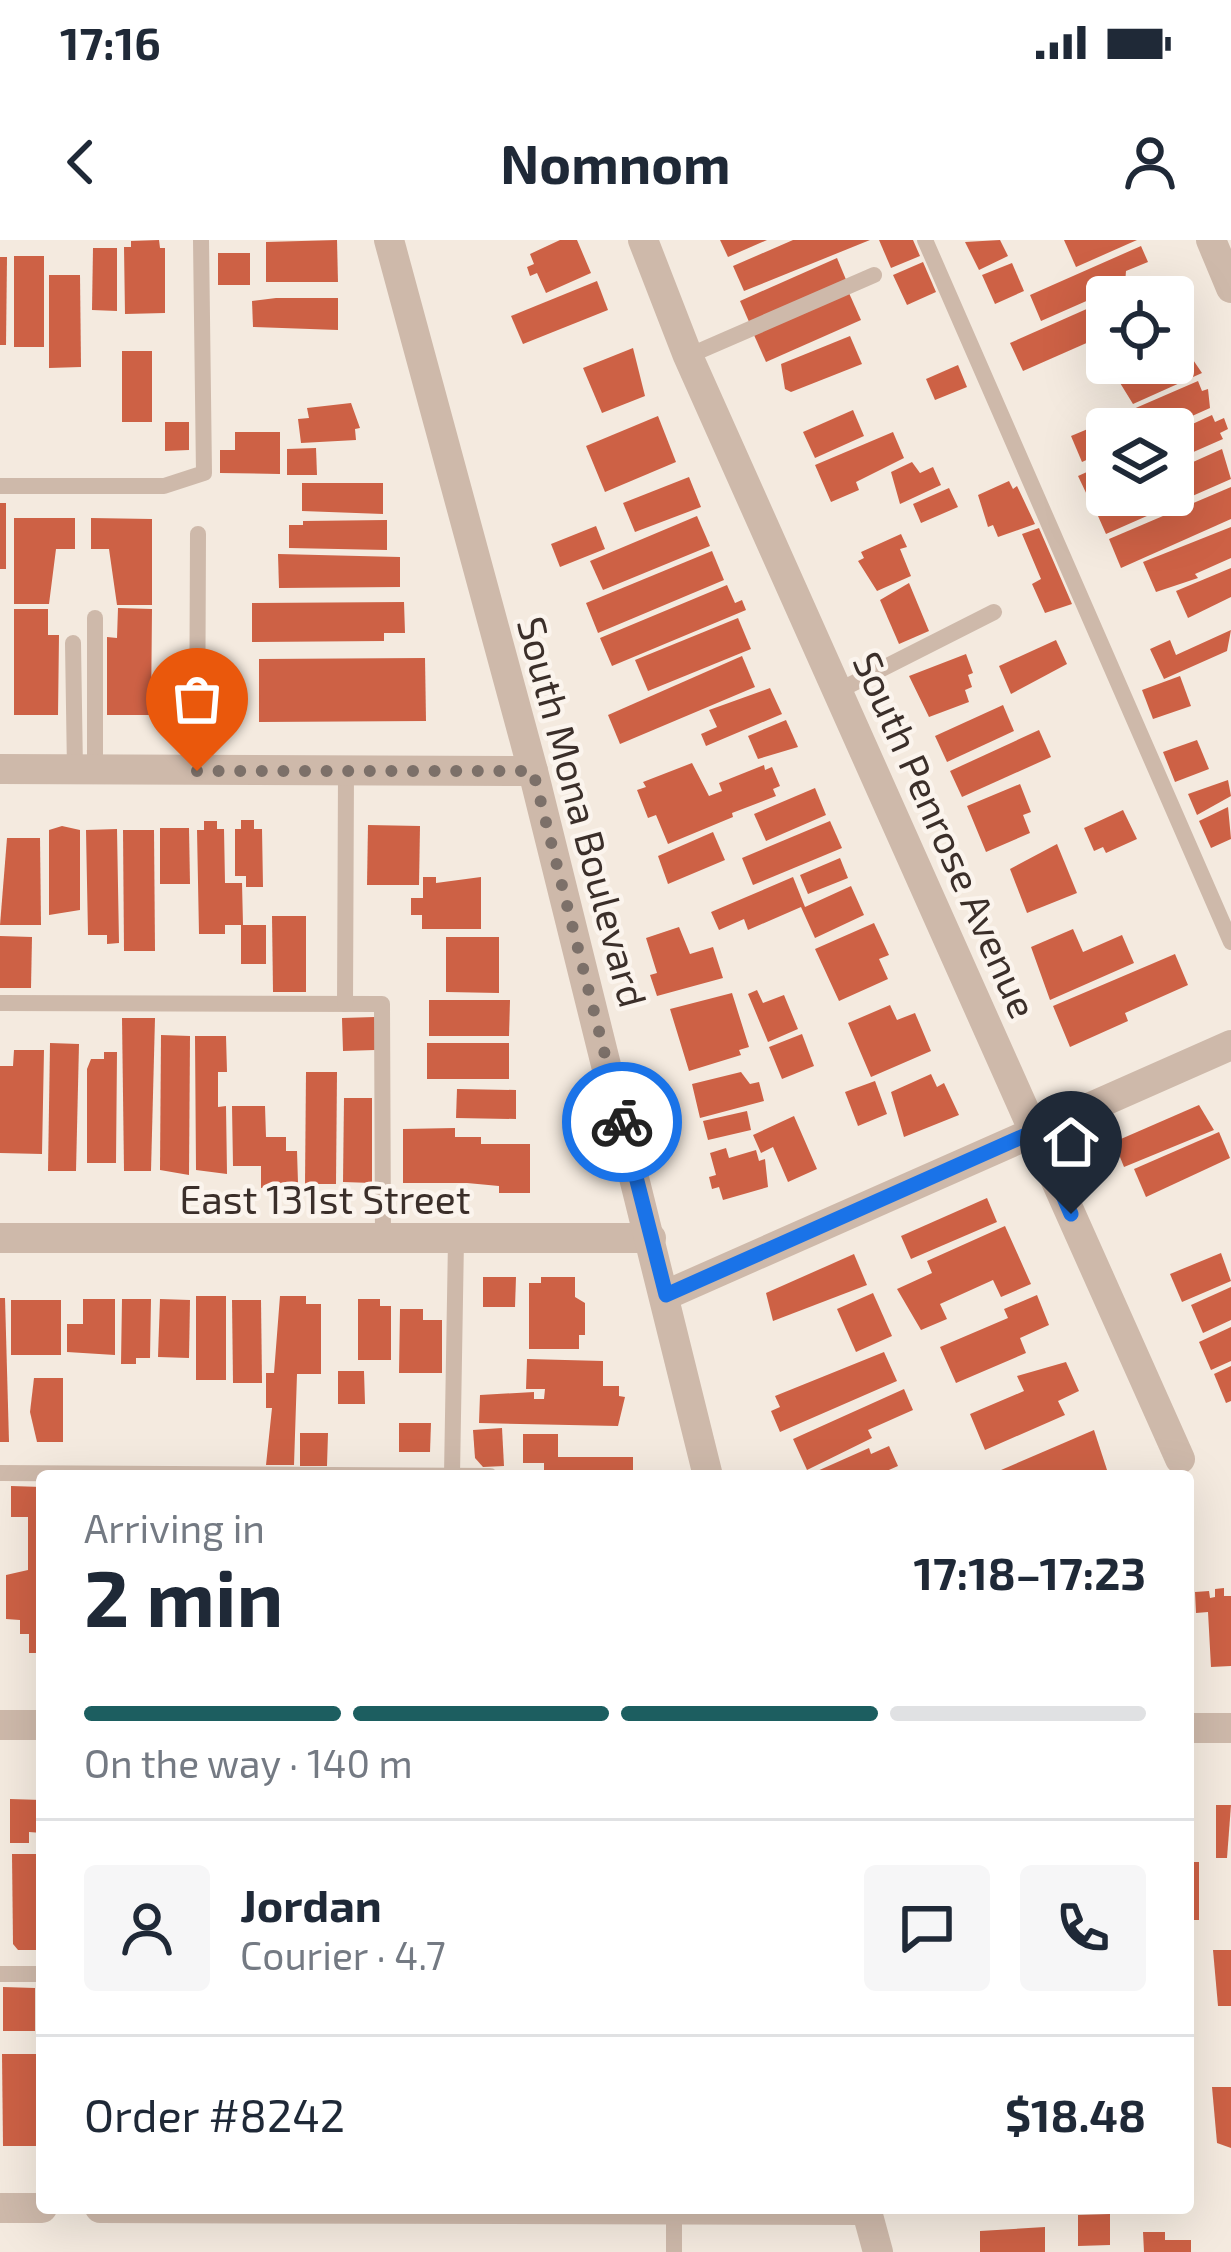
<!DOCTYPE html>
<html lang="en">
<head>
<meta charset="utf-8">
<style>
  :root { --surface:#fff; --page:#f6f6f7; --text:#1f2937; --muted:#747a83; --line:#e0e1e3; --accent:#1c5e60 }
  body { margin:0; font-family:"Exo 2",sans-serif; background:var(--page); color:var(--text); height:100vh; display:flex; flex-direction:column; font-size:45px; white-space:nowrap }
  * { box-sizing:border-box; margin:0 }
  p { font-size:39px; color:var(--muted) }
  .icon { flex:none; width:66px; height:66px; fill:none; stroke:currentColor; stroke-width:2; stroke-linecap:round; stroke-linejoin:round }
  .map { position:relative; flex:1; overflow:hidden }
  .sheet { position:absolute; left:36px; top:1230px; width:1158px; height:744px; display:flex; flex-direction:column; background:var(--surface); border-radius:12px; box-shadow:0 12px 48px #0002 }
  .sheet>* { flex:none }
  .controls { position:absolute; left:1086px; top:36px; display:grid; gap:24px }
  .controls a { display:grid; place-items:center; width:108px; height:108px; border-radius:12px; background:var(--surface); box-shadow:0 12px 48px #0002; font-size:60px }
  .pin { position:absolute; display:grid; place-items:center; width:102px; height:102px; color:#fff; margin:-123px -51px; border-radius:50% 50% 50% 0; rotate:-45deg; box-shadow:0 0 12px #0007 }
  .pin .icon { rotate:45deg }
  .courier { position:absolute; display:grid; place-items:center; width:120px; height:120px; margin:-60px; border:9px solid #1a73e8; border-radius:50%; background:#fff; color:#222; box-shadow:0 3px 15px #0007 }
  .head em { font-style:normal; font-weight:700 }
  .head div { display:flex; flex-direction:column-reverse }
  .head { display:flex; align-items:center; justify-content:space-between; height:204px; padding:0 48px }
  h1 { font-size:78px; font-weight:700; line-height:90px }
  .bar { display:grid; grid-template-columns:repeat(4,1fr); gap:18px 12px; align-content:center; height:144px; padding:0 48px }
  .bar i { height:15px; border-radius:9px; background:var(--line) }
  .bar .selected { background:var(--accent) }
  .bar p { grid-column:span 4 }
  .line { display:flex; align-items:center; gap:30px; padding:0 48px; border-top:3px solid var(--line) }
  .line div { flex:1 }
  .round { display:grid; place-items:center; flex:none; width:126px; height:126px; border-radius:12px; background:var(--page) }
  .status { display:flex; justify-content:space-between; align-items:center; height:84px; padding:0 60px; background:var(--surface); direction:ltr }
  .status svg { height:33px; fill:currentColor }
  header { display:flex; justify-content:space-between; align-items:center; height:156px; padding:0 48px; background:var(--surface); font-size:54px; font-weight:700 }
  .map>svg:first-child { display:block }
  .building { fill:#cd6145 }
  .lines { fill:none; stroke-linecap:round; stroke-linejoin:round }
  .service { stroke:#ceb9aa; stroke-width:16 }
  .minor { stroke:#ceb9aa; stroke-width:30 }
  .tertiary { stroke:#ceb9aa; stroke-width:30 }
  .done { stroke:#7c7069; stroke-width:12; stroke-dasharray:0 21.6 }
  .route { stroke:#1a73e8; stroke-width:15 }
  .labels { text-anchor:middle; stroke-width:9; stroke-linejoin:round; paint-order:stroke }
  .street-label { font-size:39px; fill:#3b2f2a; stroke:#fbf4ed }
</style>
</head>
<body>
<div class="status"><b>17:16</b><svg viewBox="0 0 49 12"><path d="M0 12V9h3v3zM5 12V6h3v6zM10 12V3h3v9zM15 12V0h3v12zM26 1h20v11H26zM47 4h2v5h-2z"/></svg></div>
<header><svg class="icon" aria-label="back" viewBox="0 0 24 24"><path d="M15 5l-7 7 7 7"/></svg>Nomnom<svg class="icon" aria-label="person" viewBox="0 0 24 24"><circle cx="12" cy="8" r="4"/><path d="M4 21q1-7 8-7t8 7"/></svg></header>
<div class="map">
<svg width="1231" height="2012" viewBox="0 0 1231 2012">
  <rect width="100%" height="100%" fill="#f4eadf"/>
  <g class="building">
    <polygon points="159,0 160,8 165,8 165,73 125,74 124,7 131,7 131,1"/>
    <polygon points="337,0 338,42 266,42 266,2"/>
    <polygon points="560,0 577,0 591,33 546,53 537,33 530,36 527,27 534,24 530,14"/>
    <polygon points="720,0 767,0 728,17"/>
    <polygon points="793,0 870,0 744,51 733,26"/>
    <polygon points="879,0 913,0 920,16 891,28"/>
    <polygon points="1000,0 1008,16 979,30 965,2"/>
    <polygon points="1064,0 1137,0 1076,27"/>
    <polygon points="1141,6 1148,22 1126,31 1125,44 1041,81 1030,55"/>
    <polygon points="93,8 117,8 117,71 92,70"/>
    <rect x="218" y="13" width="32" height="32"/>
    <rect x="14" y="16" width="30" height="91"/>
    <polygon points="0,17 7,17 6,105 0,105"/>
    <polygon points="837,18 847,42 750,84 740,61"/>
    <polygon points="923,22 936,52 907,65 893,35"/>
    <polygon points="1012,23 1024,51 995,64 982,35"/>
    <polygon points="49,35 80,35 81,127 49,128"/>
    <polygon points="597,41 608,70 523,104 511,76"/>
    <polygon points="849,53 861,80 766,122 754,95"/>
    <polygon points="276,58 338,58 338,90 253,87 252,61"/>
    <polygon points="1107,60 1107,94 1023,131 1010,103"/>
    <polygon points="850,96 862,124 791,152 785,149 781,124"/>
    <polygon points="633,108 645,156 602,173 583,128"/>
    <polygon points="1185,108 1202,133 1133,164 1117,138 1150,123 1173,123 1173,113"/>
    <rect x="122" y="111" width="30" height="71"/>
    <polygon points="958,125 967,147 935,160 926,139"/>
    <polygon points="1198,141 1202,151 1208,149 1210,168 1163,189 1104,189 1101,183"/>
    <polygon points="351,163 360,188 355,189 356,200 301,203 298,179 309,178 307,168"/>
    <polygon points="853,170 864,196 815,218 803,192"/>
    <polygon points="1212,175 1215,182 1224,178 1228,189 1220,193 1223,199 1173,221 1173,193"/>
    <polygon points="658,176 676,222 605,252 586,206"/>
    <polygon points="165,182 189,182 189,210 165,211"/>
    <polygon points="1095,186 1106,211 1082,222 1071,196"/>
    <polygon points="235,192 280,192 280,234 220,233 220,210 235,210"/>
    <polygon points="893,192 904,218 856,242 859,250 831,262 815,225"/>
    <polygon points="316,208 317,235 287,235 287,209"/>
    <polygon points="1222,209 1231,239 1106,294 1094,267 1120,255 1173,255 1173,231"/>
    <polygon points="912,222 920,233 933,227 941,245 900,264 891,232"/>
    <polygon points="1107,223 1107,251 1089,259 1078,236"/>
    <polygon points="689,237 701,267 635,292 623,263"/>
    <polygon points="1009,241 1013,249 1017,246 1035,284 998,297 993,285 988,287 978,255"/>
    <polygon points="302,243 383,243 383,274 302,271"/>
    <polygon points="1231,247 1231,279 1121,328 1109,299"/>
    <polygon points="949,248 958,267 921,283 913,264"/>
    <rect x="0" y="263" width="6" height="66"/>
    <polygon points="697,276 710,306 603,350 590,321"/>
    <polygon points="14,278 75,278 75,309 56,309 49,364 14,364"/>
    <polygon points="91,278 152,279 152,365 117,365 109,309 91,309"/>
    <polygon points="387,280 387,310 289,308 289,285 303,285 303,281"/>
    <polygon points="596,286 605,309 560,327 551,304"/>
    <polygon points="1231,287 1231,318 1195,334 1198,338 1156,352 1143,322"/>
    <polygon points="1039,288 1072,364 1045,373 1032,344 1041,339 1022,294"/>
    <polygon points="901,294 907,307 900,309 911,336 877,351 858,321 864,318 861,312"/>
    <polygon points="712,311 724,340 598,393 586,363"/>
    <polygon points="278,314 400,317 400,347 279,348"/>
    <polygon points="1231,328 1231,357 1188,378 1176,351"/>
    <polygon points="909,343 929,391 899,404 880,360"/>
    <polygon points="727,345 735,363 742,360 746,370 612,426 600,398"/>
    <polygon points="404,362 405,393 384,393 384,401 252,402 252,363"/>
    <polygon points="118,368 152,369 151,475 107,475 107,397 117,398"/>
    <polygon points="14,369 48,369 48,395 59,395 58,475 14,475"/>
    <polygon points="738,378 751,409 648,451 635,420"/>
    <polygon points="1231,390 1227,411 1164,439 1150,409 1170,400 1176,415"/>
    <polygon points="1056,400 1067,424 1011,454 999,426"/>
    <polygon points="966,414 973,433 968,435 972,447 965,450 969,462 929,477 909,436"/>
    <polygon points="742,416 755,447 620,504 608,475"/>
    <polygon points="425,418 426,481 259,482 259,419"/>
    <polygon points="1180,436 1191,466 1153,479 1142,450"/>
    <polygon points="770,448 782,474 706,506 701,494 717,487 709,470"/>
    <polygon points="1003,465 1014,491 947,522 935,496"/>
    <polygon points="786,480 798,507 758,519 748,496"/>
    <polygon points="1039,490 1051,517 962,557 950,531"/>
    <polygon points="1197,500 1209,529 1175,542 1163,512"/>
    <polygon points="692,523 709,556 722,551 719,543 764,525 765,530 772,527 780,546 773,549 776,556 732,573 733,577 668,604 656,575 648,578 637,550 646,547 643,542"/>
    <polygon points="1228,540 1231,556 1197,575 1188,554"/>
    <polygon points="1020,544 1031,572 1023,575 1030,593 986,612 967,566"/>
    <polygon points="815,548 826,575 766,601 754,574"/>
    <polygon points="1228,567 1231,599 1211,608 1199,581"/>
    <polygon points="1123,570 1137,599 1106,613 1103,607 1094,611 1084,588"/>
    <polygon points="241,580 254,580 254,589 262,589 263,647 246,647 246,636 235,636 235,589 241,589"/>
    <polygon points="204,581 217,581 217,589 224,589 225,643 242,643 243,685 225,685 225,694 199,694 197,590 204,590"/>
    <polygon points="830,581 842,608 753,645 742,618"/>
    <polygon points="368,585 420,586 419,645 367,645"/>
    <polygon points="62,586 80,590 80,670 49,675 49,590"/>
    <polygon points="160,588 189,588 190,644 160,644"/>
    <polygon points="117,589 119,703 107,704 107,695 88,695 86,590"/>
    <polygon points="123,590 154,590 155,711 124,711"/>
    <polygon points="713,592 725,620 668,644 658,616"/>
    <polygon points="7,598 40,598 41,685 0,685"/>
    <polygon points="1057,604 1077,653 1027,673 1010,629"/>
    <polygon points="840,618 848,638 808,654 800,635"/>
    <polygon points="423,637 436,637 436,643 481,637 481,689 422,689 422,675 411,675 411,658 423,658"/>
    <polygon points="793,637 805,667 851,646 864,675 815,698 801,667 748,690 744,679 719,690 711,672"/>
    <polygon points="272,676 306,676 306,752 273,752"/>
    <polygon points="874,683 889,715 879,719 888,739 839,761 815,709"/>
    <rect x="241" y="685" width="25" height="39"/>
    <polygon points="679,687 690,714 713,707 723,738 657,756 650,735 657,733 646,698"/>
    <polygon points="1073,689 1083,712 1122,695 1134,723 1050,760 1031,707"/>
    <polygon points="0,696 32,697 31,748 0,748"/>
    <polygon points="446,697 499,697 499,753 446,752"/>
    <polygon points="1175,714 1188,745 1125,773 1128,781 1070,807 1053,766"/>
    <polygon points="757,750 763,763 784,755 798,789 768,802 748,754"/>
    <polygon points="732,753 749,807 739,810 741,815 689,831 670,769"/>
    <polygon points="429,760 510,760 509,796 429,796"/>
    <polygon points="890,765 897,780 915,773 931,811 871,837 848,783"/>
    <polygon points="375,777 375,810 343,811 342,778"/>
    <polygon points="122,778 155,778 151,931 124,931"/>
    <polygon points="802,794 814,826 782,839 769,807"/>
    <polygon points="161,795 190,796 189,935 160,930"/>
    <polygon points="195,796 226,796 227,832 218,832 218,867 226,866 227,934 196,930"/>
    <polygon points="50,803 79,804 76,931 48,931"/>
    <rect x="427" y="803" width="82" height="36"/>
    <polygon points="14,810 44,810 42,914 0,913 0,826 13,826"/>
    <polygon points="104,812 117,812 116,923 87,923 87,829 91,819 104,819"/>
    <polygon points="306,832 337,832 336,944 305,944"/>
    <polygon points="741,832 750,844 759,842 764,861 700,878 692,844"/>
    <polygon points="931,834 937,847 944,843 959,875 904,897 891,852"/>
    <polygon points="875,841 887,874 858,886 845,852"/>
    <polygon points="457,849 516,850 516,879 456,878"/>
    <polygon points="344,858 372,858 372,943 343,942"/>
    <polygon points="1199,865 1214,890 1124,927 1114,902"/>
    <polygon points="232,866 265,866 266,897 286,897 286,911 297,911 298,943 261,948 261,926 233,926"/>
    <polygon points="747,871 751,890 708,900 703,881"/>
    <polygon points="794,876 817,929 788,942 773,907 761,913 753,895"/>
    <polygon points="455,888 455,897 481,897 481,904 530,904 530,953 499,953 499,946 467,943 403,943 403,889"/>
    <polygon points="1219,892 1230,918 1146,957 1134,929"/>
    <polygon points="726,908 729,918 756,910 759,921 765,919 768,947 723,960 719,947 712,949 709,937 716,935 710,913"/>
    <polygon points="987,958 997,982 911,1019 901,996"/>
    <polygon points="1005,986 1031,1044 1001,1057 993,1040 940,1064 947,1079 921,1090 897,1049 932,1033 927,1021"/>
    <polygon points="1221,1013 1231,1041 1182,1062 1170,1034"/>
    <polygon points="854,1014 867,1045 773,1081 766,1053"/>
    <polygon points="483,1037 516,1037 515,1067 483,1067"/>
    <polygon points="541,1037 575,1037 575,1057 585,1063 585,1095 579,1095 579,1109 529,1109 529,1043 541,1043"/>
    <polygon points="1231,1047 1231,1080 1203,1093 1191,1065"/>
    <polygon points="873,1053 892,1096 856,1112 837,1069"/>
    <polygon points="1037,1055 1049,1085 1020,1098 1026,1113 956,1143 940,1107 1008,1078 1004,1069"/>
    <rect x="196" y="1056" width="30" height="84"/>
    <polygon points="280,1056 306,1056 306,1064 321,1064 321,1134 297,1134 294,1225 266,1225 272,1168 266,1168 266,1133 274,1133"/>
    <polygon points="0,1058 5,1058 9,1202 0,1202"/>
    <polygon points="83,1059 115,1059 115,1115 67,1112 67,1084 83,1084"/>
    <polygon points="122,1059 151,1059 150,1118 136,1118 136,1124 121,1124"/>
    <polygon points="160,1059 190,1060 189,1118 158,1117"/>
    <polygon points="358,1059 380,1059 380,1066 391,1066 391,1120 358,1120"/>
    <rect x="11" y="1060" width="50" height="55"/>
    <polygon points="232,1060 261,1060 262,1143 233,1143"/>
    <polygon points="400,1069 423,1069 423,1080 442,1080 442,1133 399,1133"/>
    <polygon points="1231,1087 1231,1121 1211,1130 1199,1102"/>
    <polygon points="884,1112 897,1141 780,1192 771,1171 780,1167 775,1156"/>
    <polygon points="527,1119 603,1121 603,1146 619,1146 619,1156 625,1157 618,1186 479,1183 480,1155 534,1152 534,1159 544,1159 545,1149 526,1149"/>
    <polygon points="1066,1122 1079,1151 1058,1161 1065,1175 985,1210 970,1174 1024,1151 1017,1136"/>
    <polygon points="1231,1126 1231,1161 1226,1163 1214,1134"/>
    <polygon points="338,1131 364,1131 365,1164 338,1164"/>
    <polygon points="34,1138 63,1138 63,1202 37,1202 30,1172"/>
    <polygon points="904,1149 913,1170 868,1190 872,1198 807,1230 793,1199"/>
    <polygon points="399,1183 431,1183 430,1212 399,1212"/>
    <polygon points="502,1188 504,1226 483,1227 475,1218 473,1190"/>
    <polygon points="1094,1190 1109,1236 987,1236"/>
    <polygon points="300,1193 328,1193 327,1226 300,1226"/>
    <polygon points="523,1194 558,1194 558,1217 633,1217 633,1236 544,1236 544,1223 523,1223"/>
    <polygon points="889,1206 898,1226 875,1236 806,1236 869,1208 871,1214"/>
    <polygon points="11,1246 42,1247 42,1413 29,1413 29,1394 20,1394 20,1380 6,1379 6,1335 28,1330 28,1277 11,1277"/>
    <polygon points="1224,1348 1224,1356 1231,1356 1231,1426 1211,1427 1208,1372 1196,1373 1195,1352 1209,1351 1210,1358 1215,1357 1215,1349"/>
    <polygon points="10,1559 42,1560 42,1593 29,1592 29,1603 10,1603"/>
    <polygon points="1216,1565 1231,1565 1227,1618 1216,1618"/>
    <polygon points="12,1614 42,1614 42,1710 18,1710 13,1704"/>
    <rect x="1188" y="1622" width="11" height="58"/>
    <polygon points="1213,1710 1231,1710 1231,1766 1218,1766"/>
    <polygon points="3,1747 35,1748 35,1791 3,1791"/>
    <polygon points="2,1814 38,1814 38,1906 3,1906"/>
    <polygon points="1212,1847 1231,1847 1231,1908 1217,1903"/>
    <polygon points="1110,1974 1110,2005 1078,2006 1078,1975"/>
    <polygon points="1045,1987 1045,2012 980,2012 980,1991"/>
    <polygon points="1143,1992 1165,1992 1165,2000 1191,2000 1191,2012 1144,2012"/>
  </g>
  <g class="lines">
    <g class="service">
      <polyline points="925,0 1231,702"/>
      <polyline points="688,116 874,35"/>
      <polyline points="0,246 164,246 204,233 201,0"/>
      <polyline points="73,403 75,530"/>
      <polyline points="838,451 994,372"/>
      <polyline points="95,530 95,378"/>
      <polyline points="197,531 198,294"/>
      <polyline points="0,763 382,764 383,1000"/>
      <polyline points="345,764 346,532"/>
      <polyline points="0,1233 490,1236"/>
      <polyline points="452,1235 456,1000"/>
      <polyline points="0,1734 42,1734"/>
      <polyline points="674,1970 674,2012"/>
    </g>
    <g class="minor">
      <polyline points="643,0 688,116 1180,1219"/>
      <polyline points="1211,0 1231,48"/>
      <polyline points="0,529 533,531"/>
      <polyline points="0,998 651,998"/>
      <polyline points="666,1055 1231,805"/>
      <polyline points="0,1968 42,1968"/>
      <polyline points="100,1968 866,1970"/>
    </g>
    <g class="tertiary">
      <polyline points="389,0 533,531 708,1236"/>
      <polyline points="0,1485 42,1485"/>
      <polyline points="1188,1488 1231,1488"/>
      <polyline points="866,1968 878,2012"/>
    </g>
  </g>
  <g class="lines">
    <polyline class="done" points="197,531 533,531 622,882"/>
    <polyline class="route" points="622,882 666,1055 1035,891 1071,974"/>
  </g>
  <g class="labels">
    <g class="street-label">
      <text transform="translate(582 572) rotate(75)" y="14">South Mona Boulevard</text>
      <text transform="translate(945 595) rotate(66)" y="14">South Penrose Avenue</text>
      <text x="325" y="974">East 131st Street</text>
    </g>
  </g>
</svg>
<div class="controls">
<a><svg class="icon" aria-label="locate" viewBox="0 0 24 24"><circle cx="12" cy="12" r="6"/><path d="M12 2v4M12 18v4M2 12h4M18 12h4"/></svg></a>
<a><svg class="icon" aria-label="layers" viewBox="0 0 24 24"><path d="M12 4l9 5-9 5-9-5zM3 14l9 5 9-5"/></svg></a>
</div>
<div class="pin" style="left:197px;top:531px;background:#ea580c"><svg class="icon" aria-label="bag" viewBox="0 0 24 24"><path d="M5 8h14l-1 12H6zM9 8a3 3 0 0 1 6 0"/></svg></div>
<div class="pin" style="left:1071px;top:974px;background:#1f2937"><svg class="icon" aria-label="home" viewBox="0 0 24 24"><path d="M3 11l9-7 9 7M6 9v11h12V9"/></svg></div>
<div class="courier" style="left:622px;top:882px"><svg class="icon" aria-label="bike" viewBox="0 0 24 24"><circle cx="6" cy="16" r="4"/><circle cx="18" cy="16" r="4"/><path d="M6 16l4-8h5l3 8M10 8l3 8H6M13 5h3"/></svg></div>
<section class="sheet">
<div class="head"><div><h1>2 min</h1><p>Arriving in</p></div><em>17:18–17:23</em></div>
<div class="bar"><i class="selected"></i><i class="selected"></i><i class="selected"></i><i></i><p>On the way · 140 m</p></div>
<div class="line" style="height:216px"><a class="round"><svg class="icon" aria-label="person" viewBox="0 0 24 24"><circle cx="12" cy="8" r="4"/><path d="M4 21q1-7 8-7t8 7"/></svg></a><div><b>Jordan</b><p>Courier · 4.7</p></div><a class="round"><svg class="icon" aria-label="chat" viewBox="0 0 24 24"><path d="M4 5h16v11H9l-5 4z"/></svg></a><a class="round"><svg class="icon" aria-label="phone" viewBox="0 0 24 24"><path d="M5 4h4l2 5-3 2q2 4 5 5l2-3 5 2v4C11 20 4 13 5 4z"/></svg></a></div>
<div class="line" style="height:156px"><div>Order #8242</div><b>$18.48</b></div>
</section>
</div>
</body>
</html>
